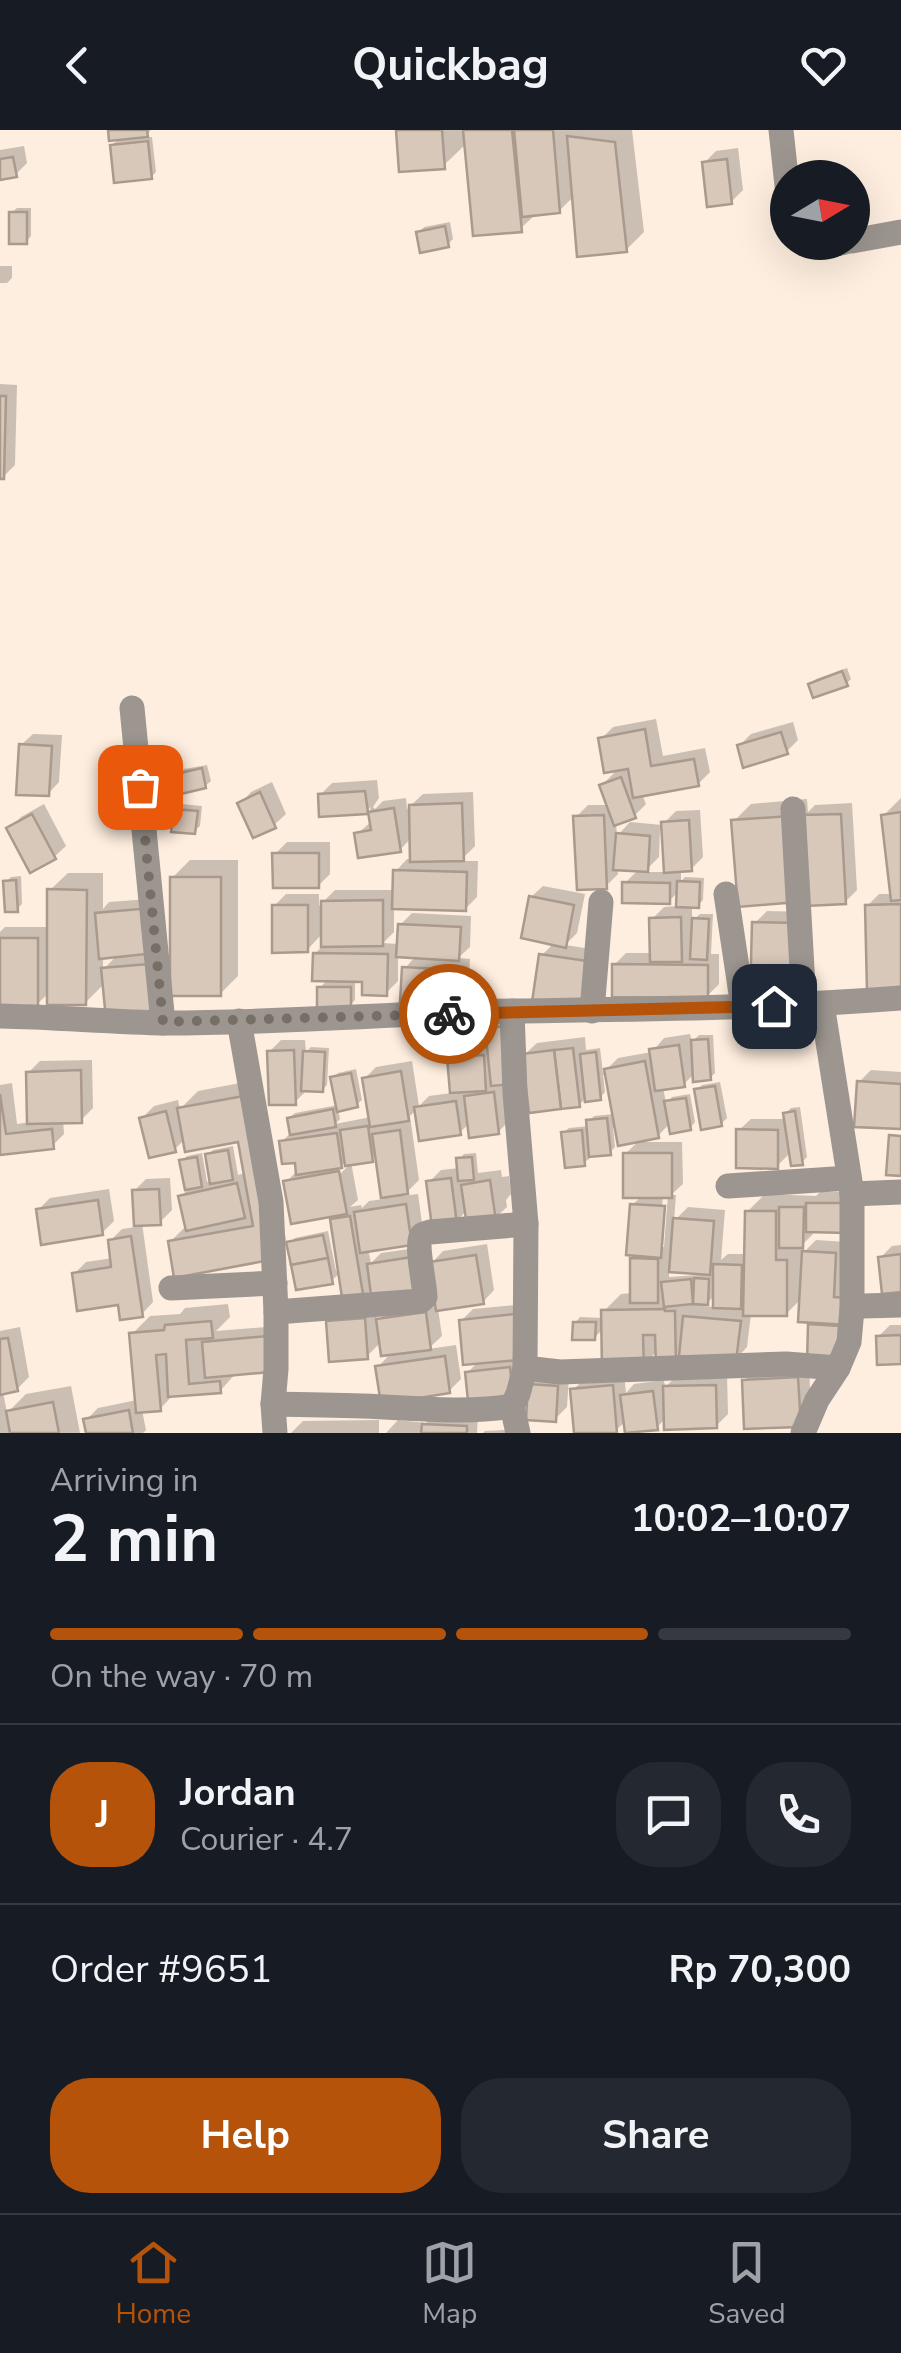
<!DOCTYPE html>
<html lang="en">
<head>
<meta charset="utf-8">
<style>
  :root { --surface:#171b24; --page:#242831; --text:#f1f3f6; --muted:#9ea1a6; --line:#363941; --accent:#b45309 }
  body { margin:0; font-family:"Nunito Sans",sans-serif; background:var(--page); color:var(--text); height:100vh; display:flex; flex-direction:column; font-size:38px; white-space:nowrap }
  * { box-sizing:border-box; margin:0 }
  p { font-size:32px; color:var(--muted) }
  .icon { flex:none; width:55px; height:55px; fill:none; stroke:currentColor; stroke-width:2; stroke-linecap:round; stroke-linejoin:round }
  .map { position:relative; height:1303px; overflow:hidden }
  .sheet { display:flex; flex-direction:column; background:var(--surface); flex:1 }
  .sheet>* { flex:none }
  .needle { width:65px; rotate:80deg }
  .controls { position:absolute; left:770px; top:30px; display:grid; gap:20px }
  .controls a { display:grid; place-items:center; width:100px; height:100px; border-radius:50%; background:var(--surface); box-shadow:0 10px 40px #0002; font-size:50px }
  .pin { position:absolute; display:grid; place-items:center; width:85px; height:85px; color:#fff; margin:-42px; border-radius:20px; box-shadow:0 5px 15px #0006 }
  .courier { position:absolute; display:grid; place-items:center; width:100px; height:100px; margin:-50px; border:8px solid #b45309; border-radius:50%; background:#fff; color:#222; box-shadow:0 2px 12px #0007 }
  .overview em { font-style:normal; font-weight:700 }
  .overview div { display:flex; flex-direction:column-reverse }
  .overview { display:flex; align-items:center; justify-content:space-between; height:170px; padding:0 50px }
  h1 { font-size:65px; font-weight:700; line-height:75px }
  .bar { display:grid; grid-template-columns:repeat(4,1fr); gap:15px 10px; align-content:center; height:120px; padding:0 50px }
  .bar i { height:12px; border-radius:8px; background:var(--line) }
  .bar .current { background:var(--accent) }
  .bar p { grid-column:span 4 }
  .line { display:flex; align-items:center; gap:25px; padding:0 50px; border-top:2px solid var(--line) }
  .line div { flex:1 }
  .round { display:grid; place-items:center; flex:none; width:105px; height:105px; border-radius:40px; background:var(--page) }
  .cta { display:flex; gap:20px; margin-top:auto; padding:20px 50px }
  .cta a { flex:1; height:115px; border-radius:40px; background:var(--accent); color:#fff; font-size:40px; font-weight:700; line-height:115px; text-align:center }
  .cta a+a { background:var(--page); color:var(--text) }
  header { display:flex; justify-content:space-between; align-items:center; height:130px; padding:0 50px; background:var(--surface); font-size:45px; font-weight:700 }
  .dock { display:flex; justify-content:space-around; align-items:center; height:140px; border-top:2px solid var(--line); background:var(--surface); font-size:28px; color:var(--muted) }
  .dock a { display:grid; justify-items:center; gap:5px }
  .dock .current { color:var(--accent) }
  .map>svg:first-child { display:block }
  .shadow { fill:#0003; fill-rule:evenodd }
  .building { fill:#d8c8ba; stroke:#a99a8d; stroke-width:2.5 }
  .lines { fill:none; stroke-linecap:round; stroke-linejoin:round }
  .minor { stroke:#9d9690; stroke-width:25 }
  .done { stroke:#776e65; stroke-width:10; stroke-dasharray:0 18 }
  .route { stroke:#b45309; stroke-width:12 }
</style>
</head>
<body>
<header><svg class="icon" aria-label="back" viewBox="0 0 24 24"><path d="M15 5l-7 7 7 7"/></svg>Quickbag<svg class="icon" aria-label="heart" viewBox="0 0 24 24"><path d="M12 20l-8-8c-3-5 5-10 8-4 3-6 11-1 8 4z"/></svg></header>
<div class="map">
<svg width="901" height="1303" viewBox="0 0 901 1303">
  <rect width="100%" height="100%" fill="#feeedf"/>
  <g class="shadow">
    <polygon points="111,0 151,0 143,8 152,7 156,42 151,47 112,15 121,7"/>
    <polygon points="398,0 632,0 644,102 626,120 574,66 559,81 537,83 520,99 467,13 443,36"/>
    <polygon points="24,16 27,33 15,45 0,48 0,20"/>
    <polygon points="738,18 743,60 731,72 704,33 716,21"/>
    <polygon points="17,78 31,78 31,106 26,112 11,83"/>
    <polygon points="450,92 453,109 448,114 419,103 424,97"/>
    <polygon points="0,136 12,136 12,148 7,153 0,153"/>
    <polygon points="0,254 17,255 15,335 3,347 0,347"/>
    <polygon points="847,538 851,549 846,554 811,554 816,549"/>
    <path d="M656,589l7,37 42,-8 5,24 -12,12 -56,10 4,10 -12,12 -18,7 1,13 13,-14 32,3 14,-14 24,-1 3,47 -12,12h-10v12l4,-4 19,1 -1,22 -5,5h-6v16l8,-7h13l-2,40h8v30l-12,12 -93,-31 12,-12h26v-34l12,-12 15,-1v-15l-10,10 -44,-18 14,-14 -21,-2v7l-12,12 -30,-69 12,-12h21l-7,-20 17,-17 -18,-29 12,-12zM660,699h4l3,43h-23l15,-15z"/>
    <polygon points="793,592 798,610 786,622 739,616 751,604"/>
    <polygon points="33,604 62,605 59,652 48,664 21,615"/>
    <polygon points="207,635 211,651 205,656 179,645 184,639"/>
    <polygon points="377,650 379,668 373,677 375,679 383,671 406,668 407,679 423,664 473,662 475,716 460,731 478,731 477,767 465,779 394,777 394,802 383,813 399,814 400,795 412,783 471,786 470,817 458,828 470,829 468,862 456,873 405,838 416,826 398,825 398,851 386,863 364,850 355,850 355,870 350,875 320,858 328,849 315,824 323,815 323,803 307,820 274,776 286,764 319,764 319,776 335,760 395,760 396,741 407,729 413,729 412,707 400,720 357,704 372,691 370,677 365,682 320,665 332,653"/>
    <polygon points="272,652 286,684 274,695 240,674 251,662"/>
    <polygon points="901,668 901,857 867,776 879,764 893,764 883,686"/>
    <polygon points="807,669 808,682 815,675 852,673 857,760 845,772 734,691 751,674"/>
    <polygon points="44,674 66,716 54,727 9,699 21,687"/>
    <polygon points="181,674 202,676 200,696 194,701 176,680"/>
    <polygon points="287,712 330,712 330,744 318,756 275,724"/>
    <polygon points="190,730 238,730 238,846 220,864 172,748"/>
    <path d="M68,743h35v36l6,-7 53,-4 3,102 -60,-17 -20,20 -35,-11 -13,12h-37v-72l5,-5h45v-37zM118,824l-15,16v-14z"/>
    <polygon points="21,746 22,774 17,779 6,752 11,747"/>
    <polygon points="543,756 585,764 577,803 565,815 605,821 598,865 541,826 554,813 531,767"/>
    <polygon points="767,781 807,782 805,858 755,793"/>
    <path d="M500,887l22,40 15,-14 48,-6 1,13 14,-2 3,25 15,-15 34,-6 12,-14 26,-4 2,8 7,-7h14l2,38 -5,5 -15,-5 -11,11 -21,3 3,16 6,-6 18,-3 5,28 -5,6 -20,-5 -12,13 -45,-8 2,19 -6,6 -20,1 1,4 -6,5 -21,-30 6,-5 20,-2v-5l5,-5 20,-2 -7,-40 -4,1 2,17 -5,6 -15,1 -6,6 -47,5 -22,10 -12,12 -28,-9 -10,9 -43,-23 -7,7 9,64 -16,16 15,-2 5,37 -55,18 3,14 10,-10 42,-6 -61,51 -21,-26 -10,9 -42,-38 6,-5 33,-7 8,40h4l-8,-51 8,-7 -54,-31 12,-12 -1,-10 -16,-18 11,-10 -3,-14 6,-5 43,-8 -5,-27 5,-5 18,-4 6,31 -6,5 -18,4 2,10 -5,5 36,-7 -7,-38 12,-12 36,-6 7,45 10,-10 23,-3 -2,-35 12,-12 27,-2 -1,-15zM377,1023l7,46 -15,2 -7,7 -1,-3 -11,2 8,-7 -7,-38 20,-3zM347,1030v7l-15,15 -3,-4z"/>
    <polygon points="281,910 305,910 306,922 311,917 329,918 327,955 322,960 308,959 295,972 269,922"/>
    <polygon points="92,930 93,978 81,990 63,990 64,1004 52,1016 0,1022 0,955 12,953 17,994 30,992 28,943 40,931"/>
    <polygon points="871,940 901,942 901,997 859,952"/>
    <polygon points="261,949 265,994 286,1110 268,1128 170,1112 187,1095 181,1067 187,1060 182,1031 187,1026 202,1023 207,1052 212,1050 208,1025 213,1020 233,1016 238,1045 246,1043 240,1009 185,1009 175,1019 142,988 154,976 178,970 180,979 198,961"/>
    <polygon points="720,952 727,988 721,994 697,960 702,955"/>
    <polygon points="800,977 807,1027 802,1032 791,1022 777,1036 739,1000 751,989 786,989 785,984 791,978"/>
    <path d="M640,1010v2h42l1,42 -12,11h5l-2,26 14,-14 37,3 -4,50 7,-6h18l1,-42 18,-18 51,2 4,-4h38l-44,38 -1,4 -9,9v9l12,-12 31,2 13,68 -51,51 2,-41 -9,-22 -16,16h-35l-4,33 -11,12 -61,5 -17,-14 -15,16 -39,-38 -10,10 -19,-15 5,-6 24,1v-7l17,-17 11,-1v-34l5,-5 -5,-49 10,-9 -17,-42zM663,1064h5l-4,53h-5zM669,1139l30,3v3l-30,2zM716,1164l-1,13 -11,-1z"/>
    <polygon points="476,1023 478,1043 501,1040 502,1047 509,1046 511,1064 506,1070 507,1077 495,1088 467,1080 456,1092 429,1052 441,1040 460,1038 459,1029 464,1024"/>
    <polygon points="170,1048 172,1080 160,1092 142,1093 153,1172 142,1184 74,1144 86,1132 113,1128 110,1111 122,1099 136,1097 134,1061 146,1049"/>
    <polygon points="109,1059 114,1091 102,1103 38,1080 50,1068"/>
    <polygon points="487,1114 494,1160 483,1172 438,1179 442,1206 428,1219 456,1215 461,1249 449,1261 378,1237 392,1222 382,1211 367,1226 329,1192 340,1180 376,1177 377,1192 443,1121"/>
    <polygon points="901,1115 901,1159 880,1128 892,1116"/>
    <polygon points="228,1174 230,1187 216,1201 278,1196 220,1261 174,1264 160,1279 142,1280 146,1300 143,1303 89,1303 86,1290 98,1278 137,1270 132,1204 150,1186 180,1184 185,1178"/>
    <polygon points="526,1174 524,1251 467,1243 479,1231 461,1191 473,1179"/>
    <polygon points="890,1195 901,1195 901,1231 878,1207"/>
    <polygon points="20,1197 29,1247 17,1259 3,1262 7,1283 26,1264 71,1256 80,1303 0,1303 0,1201"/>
    <polygon points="809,1236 811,1282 746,1297 744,1251 756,1239"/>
    <polygon points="543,1243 569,1245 567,1277 555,1289 531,1255"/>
    <polygon points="624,1244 626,1263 634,1254 664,1250 665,1258 677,1245 727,1244 728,1284 716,1296 666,1288 656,1298 626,1291 616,1300 577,1303 573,1260 585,1248"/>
    <polygon points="436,1283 478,1285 477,1303 386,1303 398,1290 426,1293"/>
    <polygon points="379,1290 379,1303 291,1303 303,1291"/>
    <polygon points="527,1299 527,1303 483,1303 485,1301"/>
  </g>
  <g class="building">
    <polygon points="108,0 147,0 148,7 109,11"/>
    <polygon points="396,0 442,0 445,39 399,42"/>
    <polygon points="463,0 512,0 522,102 473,106"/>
    <polygon points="514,0 553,0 560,83 522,87"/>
    <polygon points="567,6 615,12 627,122 577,127"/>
    <polygon points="148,11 152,49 114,53 110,15"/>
    <polygon points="13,27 17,47 0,50 0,29"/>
    <polygon points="727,29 732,74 707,77 702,32"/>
    <rect x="9" y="82" width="18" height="32"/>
    <polygon points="445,96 449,117 420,123 416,102"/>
    <polygon points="0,266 6,266 4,349 0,349"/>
    <polygon points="842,541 848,556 813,568 808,554"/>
    <polygon points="645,599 651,636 694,629 699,656 633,668 628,639 604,643 598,608"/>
    <polygon points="781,602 788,624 743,638 737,615"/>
    <polygon points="19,614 52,616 49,666 16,665"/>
    <polygon points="202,638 206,658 181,664 176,644"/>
    <polygon points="621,647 636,688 614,696 599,655"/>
    <polygon points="365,661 368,682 367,684 319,687 318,664"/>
    <polygon points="260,662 276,698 253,708 237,673"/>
    <polygon points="462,673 464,731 410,732 409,675"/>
    <polygon points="394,678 401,722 358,728 354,703 371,700 368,682"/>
    <polygon points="174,679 198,681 195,704 171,702"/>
    <polygon points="901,682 901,770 891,771 881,685"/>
    <polygon points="32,684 56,729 30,743 6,698"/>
    <polygon points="841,684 846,774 806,776 801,685"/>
    <polygon points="604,685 607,759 577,760 573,686"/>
    <polygon points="790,686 797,772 738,777 731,690"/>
    <polygon points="689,690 692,741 664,743 661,692"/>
    <polygon points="616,703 650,706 648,742 613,740"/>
    <polygon points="272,723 319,723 319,758 273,758"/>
    <polygon points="393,740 467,742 466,781 392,779"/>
    <rect x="170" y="747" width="51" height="119"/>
    <polygon points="16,750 18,782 5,782 3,751"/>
    <polygon points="677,751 700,752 699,778 676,777"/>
    <polygon points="622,752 670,753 670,774 622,773"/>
    <polygon points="47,759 87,760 86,875 47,875"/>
    <polygon points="529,766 574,775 566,818 521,808"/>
    <polygon points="383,770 383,816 321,817 321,771"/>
    <polygon points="901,774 901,860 867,861 865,775"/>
    <polygon points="272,775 308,775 308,822 272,823"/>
    <polygon points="151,778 156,823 99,829 95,783"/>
    <polygon points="681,787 682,832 650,832 649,788"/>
    <polygon points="692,788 709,789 707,830 690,829"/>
    <polygon points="752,792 796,793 794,873 750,871"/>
    <polygon points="398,794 461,797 459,831 396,827"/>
    <polygon points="0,808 38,808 38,877 0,876"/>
    <polygon points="313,823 388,824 387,866 362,865 362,852 312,851"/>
    <polygon points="539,824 594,832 587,880 532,872"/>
    <polygon points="149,834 154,884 106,889 101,838"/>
    <polygon points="612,834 708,835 708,868 612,867"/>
    <polygon points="402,837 459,840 457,876 400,872"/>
    <rect x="317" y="857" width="34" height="21"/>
    <polygon points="507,896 513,954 491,956 485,898"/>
    <polygon points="708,909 711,950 693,952 691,910"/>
    <polygon points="679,915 685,957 655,961 649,919"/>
    <polygon points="573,918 580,977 561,979 554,920"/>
    <polygon points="294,920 296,975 269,975 267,921"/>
    <polygon points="554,920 561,979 529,983 522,924"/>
    <polygon points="303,921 325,922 323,962 301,961"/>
    <polygon points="596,922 601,970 585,972 580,924"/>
    <polygon points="484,925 486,961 450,963 447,927"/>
    <polygon points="645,931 659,1008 618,1016 604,939"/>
    <polygon points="81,940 82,993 27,994 26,942"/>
    <polygon points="401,941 409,991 370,997 362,948"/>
    <polygon points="351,943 358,977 337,982 330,947"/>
    <polygon points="857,951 901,954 901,999 854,997"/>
    <polygon points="715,956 722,996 701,1000 694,959"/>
    <polygon points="494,962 499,1004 469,1008 464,966"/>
    <polygon points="0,964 6,1004 52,999 54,1019 0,1025"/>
    <polygon points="244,966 270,1130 174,1148 168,1111 253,1096 238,1012 185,1022 177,978"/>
    <polygon points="686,968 691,1000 670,1004 664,971"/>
    <polygon points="456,971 461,1005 419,1011 414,977"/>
    <polygon points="333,979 336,997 290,1005 287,988"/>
    <polygon points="166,981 176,1022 149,1028 139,988"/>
    <polygon points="795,981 803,1035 791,1036 783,983"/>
    <polygon points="607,988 611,1025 589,1027 586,990"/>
    <polygon points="368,996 373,1032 345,1036 340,1000"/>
    <polygon points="736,999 778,1000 778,1039 736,1038"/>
    <polygon points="400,1000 408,1064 381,1068 372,1004"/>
    <polygon points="582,1000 585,1036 565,1038 561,1002"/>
    <polygon points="337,1003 342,1038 296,1045 295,1033 282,1034 279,1011"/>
    <polygon points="889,1005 901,1006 901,1046 886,1045"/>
    <polygon points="228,1020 233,1050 210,1054 205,1024"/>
    <rect x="623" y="1023" width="49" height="45"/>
    <polygon points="197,1027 202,1057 185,1060 179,1030"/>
    <polygon points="472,1027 474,1050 458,1051 456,1028"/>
    <polygon points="339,1041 347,1084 291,1094 283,1051"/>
    <polygon points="451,1048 457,1094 432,1097 426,1051"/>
    <polygon points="490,1050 496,1091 467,1096 461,1055"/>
    <polygon points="237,1053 245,1088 186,1101 178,1066"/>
    <polygon points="159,1059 161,1095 134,1096 132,1060"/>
    <polygon points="98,1070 103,1105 41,1115 36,1079"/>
    <polygon points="806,1073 847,1073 847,1103 806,1102"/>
    <polygon points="406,1074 412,1115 360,1123 354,1082"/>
    <polygon points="630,1074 665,1076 661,1128 626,1125"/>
    <polygon points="779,1077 804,1077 803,1118 779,1118"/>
    <polygon points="745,1081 776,1081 776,1130 787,1130 787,1186 743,1186"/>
    <polygon points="350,1086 364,1170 343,1174 330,1089"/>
    <polygon points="673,1088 714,1091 710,1145 669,1142"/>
    <polygon points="323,1105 328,1128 291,1135 286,1112"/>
    <polygon points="131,1106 143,1187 120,1190 118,1175 77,1181 72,1143 111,1137 108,1110"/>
    <polygon points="802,1121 836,1123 834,1167 851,1168 850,1195 798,1192"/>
    <polygon points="901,1124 901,1162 882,1164 878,1127"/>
    <polygon points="476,1125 484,1174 436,1181 429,1132"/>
    <polygon points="412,1127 417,1167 372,1173 367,1134"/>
    <polygon points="328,1128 333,1154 296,1160 291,1135"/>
    <polygon points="630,1128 658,1129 658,1173 630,1173"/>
    <polygon points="713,1134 742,1135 741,1179 713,1178"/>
    <polygon points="694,1148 709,1149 708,1175 693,1174"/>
    <polygon points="691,1149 693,1174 664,1177 661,1152"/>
    <polygon points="665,1179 665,1181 675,1181 676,1237 656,1237 655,1205 643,1205 644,1238 602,1239 601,1180"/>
    <polygon points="426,1182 431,1220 381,1226 376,1189"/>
    <polygon points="515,1184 519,1230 463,1235 459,1190"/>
    <polygon points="683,1186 741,1191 736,1231 679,1226"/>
    <polygon points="365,1188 368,1229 329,1232 326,1191"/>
    <polygon points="211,1191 213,1208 186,1210 189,1254 220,1251 221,1263 168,1267 166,1224 156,1225 161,1281 136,1283 129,1203 164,1200 165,1195"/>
    <polygon points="573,1192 596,1192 595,1210 572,1210"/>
    <polygon points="808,1194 839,1196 838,1235 807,1233"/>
    <polygon points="901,1205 901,1234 877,1235 876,1206"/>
    <polygon points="267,1206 271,1242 205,1248 202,1212"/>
    <polygon points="8,1208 18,1261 0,1265 0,1209"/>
    <polygon points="445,1226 450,1263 381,1274 375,1236"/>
    <polygon points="510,1237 513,1265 468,1271 465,1242"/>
    <polygon points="798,1247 801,1297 744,1299 742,1250"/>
    <polygon points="528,1254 558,1256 556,1292 526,1290"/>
    <polygon points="613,1255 617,1303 574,1303 570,1259"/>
    <polygon points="716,1255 717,1298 664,1300 663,1256"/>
    <polygon points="653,1261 658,1300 625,1303 620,1265"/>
    <polygon points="53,1272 59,1303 10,1303 6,1281"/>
    <polygon points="129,1280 133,1303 86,1303 83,1289"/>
    <polygon points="422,1294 467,1296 467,1303 421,1303"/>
  </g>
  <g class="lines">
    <g class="minor">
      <polyline points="781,0 788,65"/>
      <polyline points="852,111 901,102"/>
      <path d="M801,112c14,9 29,3 44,0"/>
      <polyline points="132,578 163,893"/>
      <polyline points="793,679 804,874"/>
      <polyline points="726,764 743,877"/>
      <polyline points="512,881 515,963 526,1094 525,1238 560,1242 786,1234 838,1238 849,1212 852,1179 852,1064 822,874"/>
      <polyline points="592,881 601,772"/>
      <path d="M0,886c55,1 111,6 167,7 116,0 232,-10 348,-12 129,-2 257,-3 386,-13"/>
      <polyline points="239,891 271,1072 276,1182 276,1239 273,1274 275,1303"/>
      <polyline points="728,1056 849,1048"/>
      <polyline points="852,1064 901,1062"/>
      <polyline points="171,1158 275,1153"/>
      <polyline points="852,1179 863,1176 901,1175"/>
      <path d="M276,1182l145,-11 4,-4c0,-12 -10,-53 -3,-62 2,-2 6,-2 8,-3l96,-8"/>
      <path d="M273,1274c37,1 74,1 112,3 42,2 85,6 127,-1l6,-12 7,-26"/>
      <polyline points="512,1276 518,1303"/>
      <polyline points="803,1303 817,1270 838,1238"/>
    </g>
  </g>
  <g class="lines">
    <polyline class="done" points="140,657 163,892 449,884"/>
    <polyline class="route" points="449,884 774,876"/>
  </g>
</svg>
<div class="controls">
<a><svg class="needle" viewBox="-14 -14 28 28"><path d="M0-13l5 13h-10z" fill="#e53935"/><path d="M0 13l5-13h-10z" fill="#9ea1a6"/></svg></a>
</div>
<div class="pin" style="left:140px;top:657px;background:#ea580c"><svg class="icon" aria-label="bag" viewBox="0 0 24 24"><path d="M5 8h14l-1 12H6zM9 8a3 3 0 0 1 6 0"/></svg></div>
<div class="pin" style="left:774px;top:876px;background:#1f2937"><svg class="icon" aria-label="home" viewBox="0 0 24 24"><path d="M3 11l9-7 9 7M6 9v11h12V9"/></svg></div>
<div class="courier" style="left:449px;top:884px"><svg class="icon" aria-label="bike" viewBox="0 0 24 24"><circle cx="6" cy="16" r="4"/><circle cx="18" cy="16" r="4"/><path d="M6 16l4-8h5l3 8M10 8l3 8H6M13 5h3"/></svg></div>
</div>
<section class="sheet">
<div class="overview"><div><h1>2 min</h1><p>Arriving in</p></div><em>10:02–10:07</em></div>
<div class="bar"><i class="current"></i><i class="current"></i><i class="current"></i><i></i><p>On the way · 70 m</p></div>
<div class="line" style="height:180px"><b class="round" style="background:var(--accent);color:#fff">J</b><div><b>Jordan</b><p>Courier · 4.7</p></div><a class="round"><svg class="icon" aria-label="chat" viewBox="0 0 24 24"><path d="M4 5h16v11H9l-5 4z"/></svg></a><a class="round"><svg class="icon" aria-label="phone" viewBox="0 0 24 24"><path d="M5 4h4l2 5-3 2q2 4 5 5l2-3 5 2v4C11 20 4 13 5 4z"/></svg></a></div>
<div class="line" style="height:130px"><div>Order #9651</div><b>Rp 70,300</b></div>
<div class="cta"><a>Help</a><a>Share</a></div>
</section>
<nav class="dock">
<a class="current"><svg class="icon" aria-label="home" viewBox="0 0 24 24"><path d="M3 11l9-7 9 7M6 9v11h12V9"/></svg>Home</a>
<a><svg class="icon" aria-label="map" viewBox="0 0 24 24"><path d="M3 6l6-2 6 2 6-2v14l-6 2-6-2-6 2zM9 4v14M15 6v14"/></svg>Map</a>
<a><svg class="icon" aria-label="saved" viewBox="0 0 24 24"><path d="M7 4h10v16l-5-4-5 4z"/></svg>Saved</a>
</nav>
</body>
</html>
